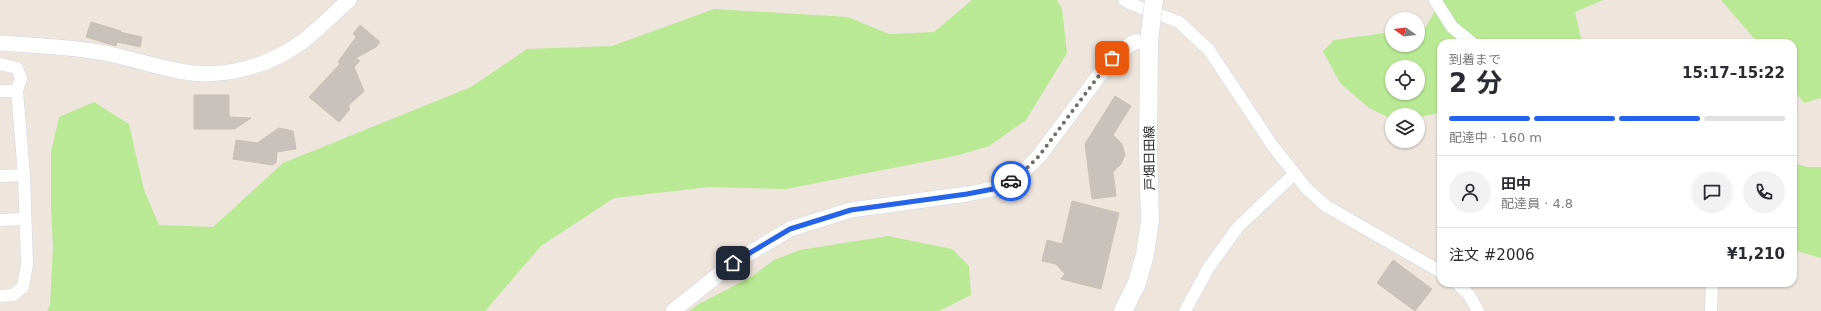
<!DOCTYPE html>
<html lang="ja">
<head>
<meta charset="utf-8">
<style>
  :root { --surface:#fff; --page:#f2f2f3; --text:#2b2b33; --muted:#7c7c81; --line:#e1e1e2; --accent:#2563eb }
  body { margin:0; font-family:"DejaVu Sans","Noto Sans JP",sans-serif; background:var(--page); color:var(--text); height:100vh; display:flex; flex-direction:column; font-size:15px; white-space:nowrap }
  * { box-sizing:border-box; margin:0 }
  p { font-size:13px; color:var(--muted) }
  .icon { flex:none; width:22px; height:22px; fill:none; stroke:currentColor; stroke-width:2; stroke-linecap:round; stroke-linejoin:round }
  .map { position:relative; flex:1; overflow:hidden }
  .side { position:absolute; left:1437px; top:39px; width:360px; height:248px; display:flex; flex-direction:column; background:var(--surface); border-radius:12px; box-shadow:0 1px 3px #0004 }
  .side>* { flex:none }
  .needle { width:26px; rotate:285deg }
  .buttons { position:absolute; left:1385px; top:12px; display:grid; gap:8px }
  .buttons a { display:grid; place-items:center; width:40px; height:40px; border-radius:50%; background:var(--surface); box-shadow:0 1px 3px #0004; font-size:20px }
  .pin { position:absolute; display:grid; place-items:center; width:34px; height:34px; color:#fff; margin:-17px; border-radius:8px; box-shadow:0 2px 6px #0006 }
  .courier { position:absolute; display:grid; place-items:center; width:40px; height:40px; margin:-20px; border:3px solid #2563eb; border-radius:50%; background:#fff; color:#222; box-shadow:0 1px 5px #0007 }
  .headline em { font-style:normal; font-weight:700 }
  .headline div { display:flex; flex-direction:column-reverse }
  .headline { display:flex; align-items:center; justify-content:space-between; height:68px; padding:0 12px }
  h1 { font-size:26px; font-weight:700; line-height:30px }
  .bar { display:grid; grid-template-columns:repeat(4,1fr); gap:6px 4px; align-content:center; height:48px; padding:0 12px }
  .bar i { height:5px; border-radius:3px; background:var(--line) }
  .bar .on { background:var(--accent) }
  .bar p { grid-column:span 4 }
  .line { display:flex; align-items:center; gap:10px; padding:0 12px; border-top:1px solid var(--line) }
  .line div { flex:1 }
  .round { display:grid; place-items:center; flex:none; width:42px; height:42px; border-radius:21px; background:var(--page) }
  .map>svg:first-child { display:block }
  .green { fill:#b9e994; fill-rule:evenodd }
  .building { fill:#c9c2bc; stroke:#cac1b5 }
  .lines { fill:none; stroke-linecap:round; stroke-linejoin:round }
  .minor-casing { stroke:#d1d7e5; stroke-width:13 }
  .tertiary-casing { stroke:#d1d7e5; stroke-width:16 }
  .secondary-casing { stroke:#d1d7e5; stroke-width:19 }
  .minor { stroke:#fff; stroke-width:12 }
  .tertiary { stroke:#fff; stroke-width:15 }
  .secondary { stroke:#fff; stroke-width:18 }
  .secondary-bridge-casing { stroke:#d1d7e5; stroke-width:19; stroke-linecap:butt }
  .secondary-bridge { stroke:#fff; stroke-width:18 }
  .done { stroke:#6f6c69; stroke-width:4; stroke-dasharray:0 7.2 }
  .route { stroke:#2563eb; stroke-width:5 }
  .labels { text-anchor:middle; stroke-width:4; stroke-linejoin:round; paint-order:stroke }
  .street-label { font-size:13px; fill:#2b2b2b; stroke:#fff }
</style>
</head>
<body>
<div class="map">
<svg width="1821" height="311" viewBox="0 0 1821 311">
  <rect width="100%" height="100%" fill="#eee5dc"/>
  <g class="green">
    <polygon points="972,0 1057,0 1062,9 1067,53 1026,120 989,146 959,155 786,189 709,187 614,198 541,246 485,311 47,311 50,305 53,247 51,208 51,152 59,117 94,102 129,124 144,190 159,225 213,227 283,163 471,87 527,49 612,46 714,9 848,17 889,34 934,32"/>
    <path d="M1441,0h162l-28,12 7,31h-141v70l-23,4v-2h-26v4l-23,-11 -29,-25 -17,-32 11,-11 58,-8v13h26v-16l7,-1zM1392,67h26v26h-26z"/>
    <polygon points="1721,0 1821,0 1821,98 1804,103 1793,89 1793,43 1758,43"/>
    <polygon points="1793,163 1807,167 1821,167 1821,258 1793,250"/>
    <polygon points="888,236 952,249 969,266 971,295 939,311 689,311 697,305 751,277 774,260 800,250"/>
  </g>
  <g class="building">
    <polygon points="91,22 121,31 120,32 142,37 140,47 117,42 116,46 86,37"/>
    <polygon points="360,25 380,42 376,47 356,58 360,61 354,67 364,91 348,106 350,109 339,122 309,97 340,64 338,62 356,37 353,34"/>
    <polygon points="194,95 229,95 229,117 251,118 235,129 194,129"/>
    <polygon points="1115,96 1131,106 1113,135 1122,144 1125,155 1121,164 1113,172 1116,196 1092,199 1085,144"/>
    <polygon points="279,128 293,131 296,149 277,152 276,163 272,165 233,159 236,140 257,143"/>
    <polygon points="1072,201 1119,213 1101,289 1061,279 1065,274 1056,264 1042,261 1047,240 1062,244"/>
    <polygon points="1393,260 1432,289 1415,311 1377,283"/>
  </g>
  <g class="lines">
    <defs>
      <g id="minor">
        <polyline points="1124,0 1131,4 1179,22 1209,50 1272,145 1306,188 1326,206 1441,272"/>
        <polyline points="1435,0 1452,27 1472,43"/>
        <polyline points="0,64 17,68 21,78 17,91 24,175 27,264 23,287 13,295 0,296"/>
        <polyline points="0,91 17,91"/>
        <polyline points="0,176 24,175"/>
        <polyline points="0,220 25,219"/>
        <polyline points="1457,283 1469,295 1478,311"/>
        <polyline points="1185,311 1209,267 1238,227 1294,174"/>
        <polyline points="1711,311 1712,283"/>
      </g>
      <g id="tertiary">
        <path d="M0,43c38,3 77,4 114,12 22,5 43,12 65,16 41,8 86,-3 120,-27 18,-13 34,-30 50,-44"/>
        <polyline points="673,311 733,263 790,229 851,210 967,194 993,189 1010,181 1025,170 1039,156 1112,58 1134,42 1149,41"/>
      </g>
      <polyline id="secondary" points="1123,311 1137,283 1145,254 1150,220 1148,153 1149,41"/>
    </defs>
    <use href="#minor" class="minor-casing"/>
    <use href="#tertiary" class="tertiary-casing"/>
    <use href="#secondary" class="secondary-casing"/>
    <use href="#minor" class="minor"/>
    <use href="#tertiary" class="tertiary"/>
    <use href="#secondary" class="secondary"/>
    <defs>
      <polyline id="secondary-bridge" points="1149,41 1154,0"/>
    </defs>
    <use href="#secondary-bridge" class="secondary-bridge-casing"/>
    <use href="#secondary-bridge" class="secondary-bridge"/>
  </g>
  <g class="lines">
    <polyline class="done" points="1011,181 1025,170 1039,156 1112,58"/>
    <polyline class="route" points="733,263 790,229 851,210 967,194 993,189 1011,181"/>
  </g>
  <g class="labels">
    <g class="street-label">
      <text transform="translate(1149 158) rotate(-91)" y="5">戸畑日田線</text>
    </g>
  </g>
</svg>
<div class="buttons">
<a><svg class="needle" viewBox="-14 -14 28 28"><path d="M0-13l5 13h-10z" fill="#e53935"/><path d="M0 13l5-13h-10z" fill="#7c7c81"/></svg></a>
<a><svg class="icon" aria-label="locate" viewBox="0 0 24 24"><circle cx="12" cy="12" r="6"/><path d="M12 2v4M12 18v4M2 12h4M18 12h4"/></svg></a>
<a><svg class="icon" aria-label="layers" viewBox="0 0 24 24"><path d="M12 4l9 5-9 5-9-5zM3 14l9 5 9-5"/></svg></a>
</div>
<div class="pin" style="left:1112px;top:58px;background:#ea580c"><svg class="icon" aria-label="bag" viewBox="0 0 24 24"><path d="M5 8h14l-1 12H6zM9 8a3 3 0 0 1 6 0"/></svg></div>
<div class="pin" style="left:733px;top:263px;background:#1f2937"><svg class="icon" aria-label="home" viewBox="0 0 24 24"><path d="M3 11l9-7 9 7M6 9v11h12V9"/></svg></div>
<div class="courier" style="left:1011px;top:181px"><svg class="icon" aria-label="car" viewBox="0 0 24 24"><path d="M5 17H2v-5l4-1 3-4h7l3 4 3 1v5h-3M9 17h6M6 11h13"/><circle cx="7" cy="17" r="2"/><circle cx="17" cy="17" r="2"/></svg></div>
<section class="side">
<div class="headline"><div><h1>2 分</h1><p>到着まで</p></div><em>15:17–15:22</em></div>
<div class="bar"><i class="on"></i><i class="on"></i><i class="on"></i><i></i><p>配達中 · 160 m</p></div>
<div class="line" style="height:72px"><a class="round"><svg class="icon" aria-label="person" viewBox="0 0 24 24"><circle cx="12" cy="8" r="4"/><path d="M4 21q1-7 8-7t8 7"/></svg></a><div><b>田中</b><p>配達員 · 4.8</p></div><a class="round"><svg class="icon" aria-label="chat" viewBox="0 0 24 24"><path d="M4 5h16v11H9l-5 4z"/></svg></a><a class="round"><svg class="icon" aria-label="phone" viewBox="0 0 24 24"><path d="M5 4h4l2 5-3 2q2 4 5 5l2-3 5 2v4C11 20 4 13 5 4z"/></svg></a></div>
<div class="line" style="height:52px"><div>注文 #2006</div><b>¥1,210</b></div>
</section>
</div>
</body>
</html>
